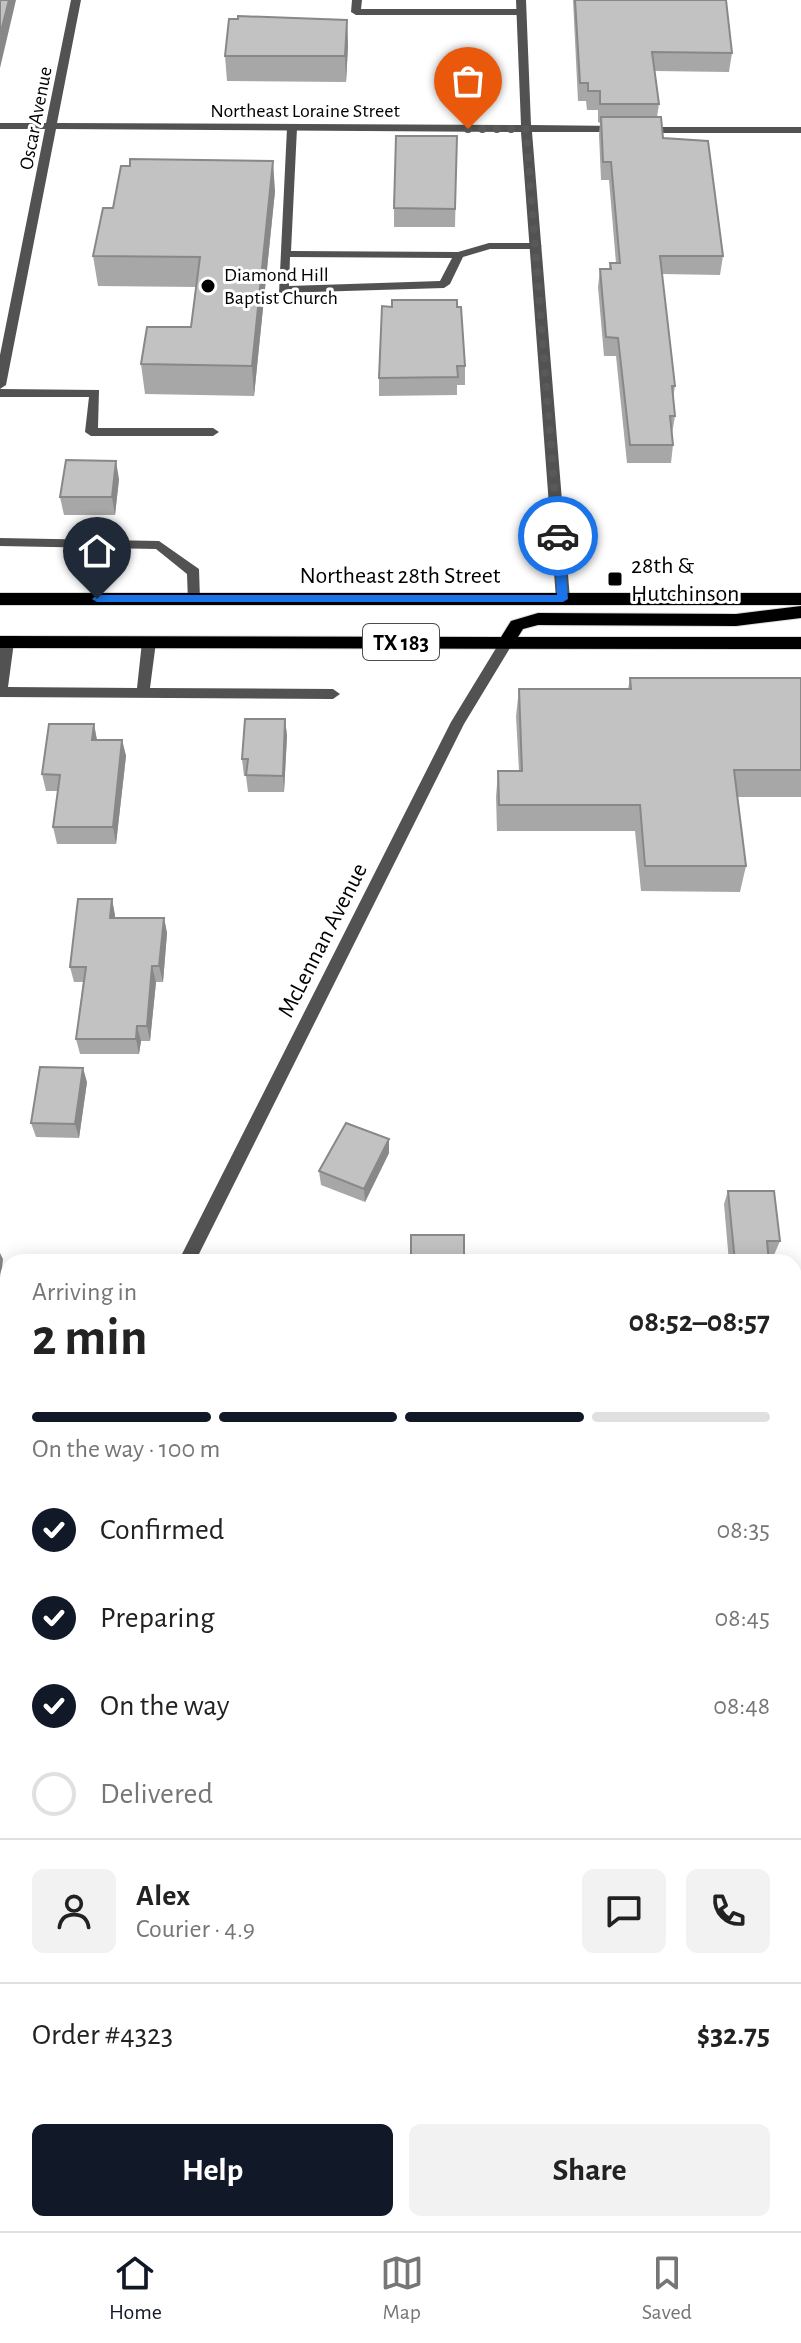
<!DOCTYPE html>
<html lang="en">
<head>
<meta charset="utf-8">
<style>
  :root { --surface:#fff; --page:#f2f2f2; --text:#222; --muted:#767676; --line:#e0e0e0; --accent:#111827 }
  body { margin:0; font-family:"Alegreya Sans",sans-serif; background:var(--page); color:var(--text); height:100vh; display:flex; flex-direction:column; font-size:30px; white-space:nowrap }
  * { box-sizing:border-box; margin:0 }
  p { font-size:26px; color:var(--muted) }
  .icon { flex:none; width:44px; height:44px; fill:none; stroke:currentColor; stroke-width:2; stroke-linecap:round; stroke-linejoin:round }
  .map { position:relative; flex:1; overflow:hidden }
  .side { position:absolute; left:0px; top:1254px; width:802px; height:978px; display:flex; flex-direction:column; background:var(--surface); border-radius:24px 24px 0 0; box-shadow:0 4px 20px #0003 }
  .side>* { flex:none }
  .pin { position:absolute; display:grid; place-items:center; width:68px; height:68px; color:#fff; margin:-82px -34px; border-radius:50% 50% 50% 0; rotate:-45deg; box-shadow:0 0 8px #0007 }
  .pin .icon { rotate:45deg }
  .courier { position:absolute; display:grid; place-items:center; width:80px; height:80px; margin:-40px; border:6px solid #1a73e8; border-radius:50%; background:#fff; color:#222; box-shadow:0 2px 10px #0007 }
  .headline em { font-style:normal; font-weight:700 }
  .headline div { display:flex; flex-direction:column-reverse }
  .headline { display:flex; align-items:center; justify-content:space-between; height:136px; padding:0 32px }
  h1 { font-size:52px; font-weight:700; line-height:60px }
  .bar { display:grid; grid-template-columns:repeat(4,1fr); gap:12px 8px; align-content:center; height:96px; padding:0 32px }
  .bar i { height:10px; border-radius:6px; background:var(--line) }
  .bar .active { background:var(--accent) }
  .bar p { grid-column:span 4 }
  .line { display:flex; align-items:center; gap:20px; padding:0 32px; border-top:2px solid var(--line) }
  .line div { flex:1 }
  .round { display:grid; place-items:center; flex:none; width:84px; height:84px; border-radius:12px; background:var(--page) }
  ol { padding:0 32px; list-style:none }
  li { display:flex; align-items:center; gap:24px; height:88px }
  li p { margin-inline-start:auto }
  li .icon { padding:8px; border-radius:50%; background:var(--accent); color:#fff; stroke-width:4 }
  li:last-child { color:var(--muted) }
  li i { width:44px; height:44px; border:4px solid var(--line); border-radius:50% }
  .action { display:flex; gap:16px; margin-top:auto; padding:16px 32px }
  .action a { flex:1; height:92px; border-radius:12px; background:var(--accent); color:#fff; font-size:32px; font-weight:700; line-height:92px; text-align:center }
  .action a+a { background:var(--page); color:var(--text) }
  .dock { display:flex; justify-content:space-around; align-items:center; height:112px; border-top:2px solid var(--line); background:var(--surface); font-size:22px; color:var(--muted) }
  .dock a { display:grid; justify-items:center; gap:4px }
  .dock .active { color:var(--accent) }
  .map>svg:first-child { display:block }
  .lines { fill:none; stroke-linecap:round; stroke-linejoin:round }
  .primary-casing { stroke:#dbdbdb; stroke-width:2 }
  .lane { fill:#525252; fill-rule:evenodd }
  .street { fill:#525252; fill-rule:evenodd }
  .primary { fill:#000; fill-rule:evenodd }
  .wall { fill:#a7a7a7 }
  .shaded-wall { fill:#888 }
  .building { fill:#c2c2c2; stroke:#888; stroke-width:2 }
  .route { fill:#1a73e8 }
  .done { stroke:#595959; stroke-width:8; stroke-dasharray:0 14.4 }
  .poi-dot { fill:#000; stroke:#fff; stroke-width:3 }
  .labels { text-anchor:middle; stroke-width:6; stroke-linejoin:round; paint-order:stroke }
  .far-street-label { font-size:20px; fill:#000; stroke:#fff }
  .far-poi-label { font-size:20px; fill:#000; stroke:#fff; text-anchor:start }
  .shield { fill:#fff; stroke:#4c4c4c; stroke-width:2 }
  .shield-label { font-size:22px; font-weight:bold; fill:#000 }
  .poi-label { font-size:24px; fill:#000; stroke:#fff; text-anchor:start }
  .street-label { font-size:24px; fill:#000; stroke:#fff }
</style>
</head>
<body>
<div class="map">
<svg width="801" height="2231" viewBox="0 0 801 2231">
  <rect width="100%" height="100%" fill="#fff"/>
  <g class="lines">
    <defs>
      <g id="primary">
        <rect x="0" y="593" width="801" height="12"/>
        <polygon points="801,606 801,618 736,626 538,625 523,629 518,637 801,637 801,649 0,648 0,636 501,637 511,621 538,613 736,614"/>
      </g>
    </defs>
    <use href="#primary" class="primary-casing"/>
    <g class="lane">
      <polygon points="352,0 362,0 361,9 521,9 526,12 521,15 356,15 351,12"/>
      <path d="M292,125l5,3 -6,123 167,1 31,-9h47l6,3 -6,3h-46l-27,8 -13,27 -6,4 -165,5 8,-165zM290,257l162,1 -12,23 -151,5z"/>
      <polygon points="0,389 99,390 98,428 213,428 219,432 213,436 91,436 85,432 89,397 0,397"/>
      <polygon points="0,538 159,541 199,569 200,599 193,604 188,602 187,574 156,549 0,546"/>
      <polygon points="7,637 14,642 8,687 137,688 142,642 149,637 156,642 150,688 333,689 340,694 333,699 0,697 0,644 2,639"/>
    </g>
    <g class="street">
      <polygon points="71,0 81,0 57,123 521,125 516,0 526,0 531,125 618,126 623,129 618,132 532,132 570,599 568,602 563,604 556,599 521,132 56,129 6,385 0,389 0,355 45,129 0,129 0,123 46,123"/>
      <polygon points="801,127 801,133 642,133 637,130 642,127"/>
      <polygon points="506,638 513,643 464,724 195,1262 178,1262 451,722 501,640"/>
      <rect x="0" y="1341" width="8" height="16"/>
      <rect x="794" y="1344" width="7" height="16"/>
      <polygon points="8,1587 8,1615 0,1620 0,1592"/>
      <polygon points="491,2224 513,2224 511,2231 489,2231"/>
    </g>
    <use href="#primary" class="primary"/>
  </g>
  <g class="wall">
    <polygon points="573,0 726,0 732,53 729,72 654,71 659,104 657,117 663,138 723,256 720,275 662,274 675,386 673,399 675,416 672,434 673,445 671,463 627,463 616,356 604,356 598,287 600,269 609,269 610,263 616,263 609,180 601,180 599,135 600,123 598,122 598,110 587,110 586,101 578,101"/>
    <polygon points="347,20 348,46 346,82 227,81 225,56"/>
    <polygon points="457,136 455,227 394,227 394,208"/>
    <polygon points="275,191 254,396 145,394 141,364 191,327 197,287 98,286 93,256 113,208"/>
    <polygon points="457,307 465,366 465,385 457,385 457,395 379,396 379,378"/>
    <polygon points="119,479 115,515 64,515 60,497"/>
    <polygon points="630,678 801,678 801,797 737,797 746,866 740,892 641,891 635,831 497,831 496,797 498,771 519,771 516,716 519,689 628,689"/>
    <polygon points="285,719 287,736 284,792 248,792 246,776 244,776 242,759"/>
    <polygon points="94,724 97,740 122,740 126,756 116,844 57,844 53,827 58,791 46,791 42,774"/>
    <polygon points="112,899 115,918 164,918 167,933 163,982 156,982 150,1041 141,1041 139,1054 80,1054 76,1039 83,982 74,982 70,967"/>
    <polygon points="87,1082 79,1138 36,1137 31,1123"/>
    <polygon points="389,1153 365,1202 321,1185 319,1171"/>
    <polygon points="728,1191 780,1241 774,1255 769,1255 769,1262 729,1262 724,1204"/>
    <polygon points="801,1483 801,2156 794,2181 794,1512"/>
    <polygon points="651,2224 782,2224 780,2231 649,2231"/>
  </g>
  <g class="shaded-wall">
    <polygon points="9,0 16,0 0,68 0,35"/>
    <polygon points="347,20 348,46 346,82 345,56"/>
    <polygon points="273,161 275,191 254,396 252,366"/>
    <polygon points="116,461 119,479 115,515 112,497"/>
    <polygon points="285,719 287,736 284,792 283,776"/>
    <polygon points="94,724 97,741 92,740"/>
    <polygon points="122,740 126,756 116,844 113,827"/>
    <polygon points="112,899 115,915 113,933 110,918"/>
    <polygon points="164,918 167,933 163,982 159,966"/>
    <polygon points="152,966 156,982 150,1041 147,1026"/>
    <polygon points="137,1026 141,1041 139,1054 136,1039"/>
    <polygon points="83,1068 87,1082 79,1138 75,1124"/>
    <polygon points="389,1139 389,1153 365,1202 364,1189"/>
    <polygon points="0,1253 3,1259 0,1287"/>
  </g>
  <g class="building">
    <polygon points="0,0 9,0 0,35"/>
    <polygon points="575,0 726,0 732,53 652,52 659,104 600,104 600,91 588,91 588,83 580,83"/>
    <polygon points="238,16 347,20 345,56 225,56 229,19 238,19"/>
    <polygon points="601,117 661,117 663,138 708,141 723,256 660,256 675,386 672,386 675,416 670,416 673,445 630,445 618,338 606,337 600,269 611,269 610,263 620,263 611,162 603,162"/>
    <polygon points="396,136 457,136 455,209 394,208"/>
    <polygon points="130,159 273,161 252,366 141,364 147,327 191,327 200,257 93,256 103,208 113,208 121,166 130,166"/>
    <polygon points="392,300 457,300 457,307 461,307 465,366 457,366 458,377 379,378 382,306 392,307"/>
    <polygon points="66,460 116,461 112,497 60,497"/>
    <polygon points="630,678 801,678 801,770 734,770 746,866 645,866 640,805 499,805 498,771 522,771 519,689 631,689"/>
    <polygon points="245,719 285,719 283,776 246,775 248,759 242,759"/>
    <polygon points="49,724 94,724 92,740 122,740 113,827 53,827 60,775 42,774"/>
    <polygon points="78,899 112,899 110,918 164,918 159,966 152,966 147,1026 137,1026 136,1039 76,1039 86,967 70,967"/>
    <polygon points="40,1067 83,1068 75,1124 31,1123"/>
    <polygon points="346,1123 389,1139 364,1189 319,1171"/>
    <polygon points="728,1191 774,1191 780,1241 767,1241 769,1262 735,1262"/>
    <rect x="411" y="1235" width="53" height="27"/>
    <polygon points="801,1500 801,2156 794,2181 794,1530"/>
    <polygon points="0,2077 8,2081 8,2140 0,2137"/>
    <polygon points="657,2224 782,2224 780,2231 655,2231"/>
  </g>
  <polygon class="route" points="554,534 563,536 568,599 563,602 97,602 92,599 97,595 557,595"/>
  <g class="lines">
    <polyline class="done" points="468,129 526,129 558,536"/>
  </g>
  <g class="poi-dot">
    <circle cx="208" cy="286" r="8"/>
    <rect x="607" y="571" width="16" height="16" rx="4"/>
  </g>
  <g class="labels">
    <g class="far-street-label">
      <text x="305" y="117">Northeast Loraine Street</text>
      <text transform="translate(35 118) rotate(-79)" y="7">Oscar Avenue</text>
    </g>
    <g class="far-poi-label">
      <text x="224" y="281">Diamond Hill<tspan x="224" dy="23">Baptist Church</tspan></text>
    </g>
    <rect class="shield" x="363" y="624" width="76" height="36" rx="6"/>
    <g class="shield-label">
      <text x="401" y="650">TX 183</text>
    </g>
    <g class="poi-label">
      <text x="631" y="573">28th &amp;<tspan x="631" dy="28">Hutchinson</tspan></text>
    </g>
    <g class="street-label">
      <text x="400" y="583">Northeast 28th Street</text>
      <text transform="translate(322 940) rotate(-63)" y="8">McLennan Avenue</text>
    </g>
  </g>
</svg>
<div class="pin" style="left:468px;top:129px;background:#ea580c"><svg class="icon" aria-label="bag" viewBox="0 0 24 24"><path d="M5 8h14l-1 12H6zM9 8a3 3 0 0 1 6 0"/></svg></div>
<div class="pin" style="left:97px;top:599px;background:#1f2937"><svg class="icon" aria-label="home" viewBox="0 0 24 24"><path d="M3 11l9-7 9 7M6 9v11h12V9"/></svg></div>
<div class="courier" style="left:558px;top:536px"><svg class="icon" aria-label="car" viewBox="0 0 24 24"><path d="M5 17H2v-5l4-1 3-4h7l3 4 3 1v5h-3M9 17h6M6 11h13"/><circle cx="7" cy="17" r="2"/><circle cx="17" cy="17" r="2"/></svg></div>
<section class="side">
<div class="headline"><div><h1>2 min</h1><p>Arriving in</p></div><em>08:52–08:57</em></div>
<div class="bar"><i class="active"></i><i class="active"></i><i class="active"></i><i></i><p>On the way · 100 m</p></div>
<ol>
<li><svg class="icon" aria-label="check" viewBox="0 0 24 24"><path d="M5 12l5 5 9-10"/></svg>Confirmed<p>08:35</p></li>
<li><svg class="icon" aria-label="check" viewBox="0 0 24 24"><path d="M5 12l5 5 9-10"/></svg>Preparing<p>08:45</p></li>
<li><svg class="icon" aria-label="check" viewBox="0 0 24 24"><path d="M5 12l5 5 9-10"/></svg>On the way<p>08:48</p></li>
<li><i></i>Delivered</li>
</ol>
<div class="line" style="height:144px"><a class="round"><svg class="icon" aria-label="person" viewBox="0 0 24 24"><circle cx="12" cy="8" r="4"/><path d="M4 21q1-7 8-7t8 7"/></svg></a><div><b>Alex</b><p>Courier · 4.9</p></div><a class="round"><svg class="icon" aria-label="chat" viewBox="0 0 24 24"><path d="M4 5h16v11H9l-5 4z"/></svg></a><a class="round"><svg class="icon" aria-label="phone" viewBox="0 0 24 24"><path d="M5 4h4l2 5-3 2q2 4 5 5l2-3 5 2v4C11 20 4 13 5 4z"/></svg></a></div>
<div class="line" style="height:104px"><div>Order #4323</div><b>$32.75</b></div>
<div class="action"><a>Help</a><a>Share</a></div>
</section>
</div>
<nav class="dock">
<a class="active"><svg class="icon" aria-label="home" viewBox="0 0 24 24"><path d="M3 11l9-7 9 7M6 9v11h12V9"/></svg>Home</a>
<a><svg class="icon" aria-label="map" viewBox="0 0 24 24"><path d="M3 6l6-2 6 2 6-2v14l-6 2-6-2-6 2zM9 4v14M15 6v14"/></svg>Map</a>
<a><svg class="icon" aria-label="saved" viewBox="0 0 24 24"><path d="M7 4h10v16l-5-4-5 4z"/></svg>Saved</a>
</nav>
</body>
</html>
